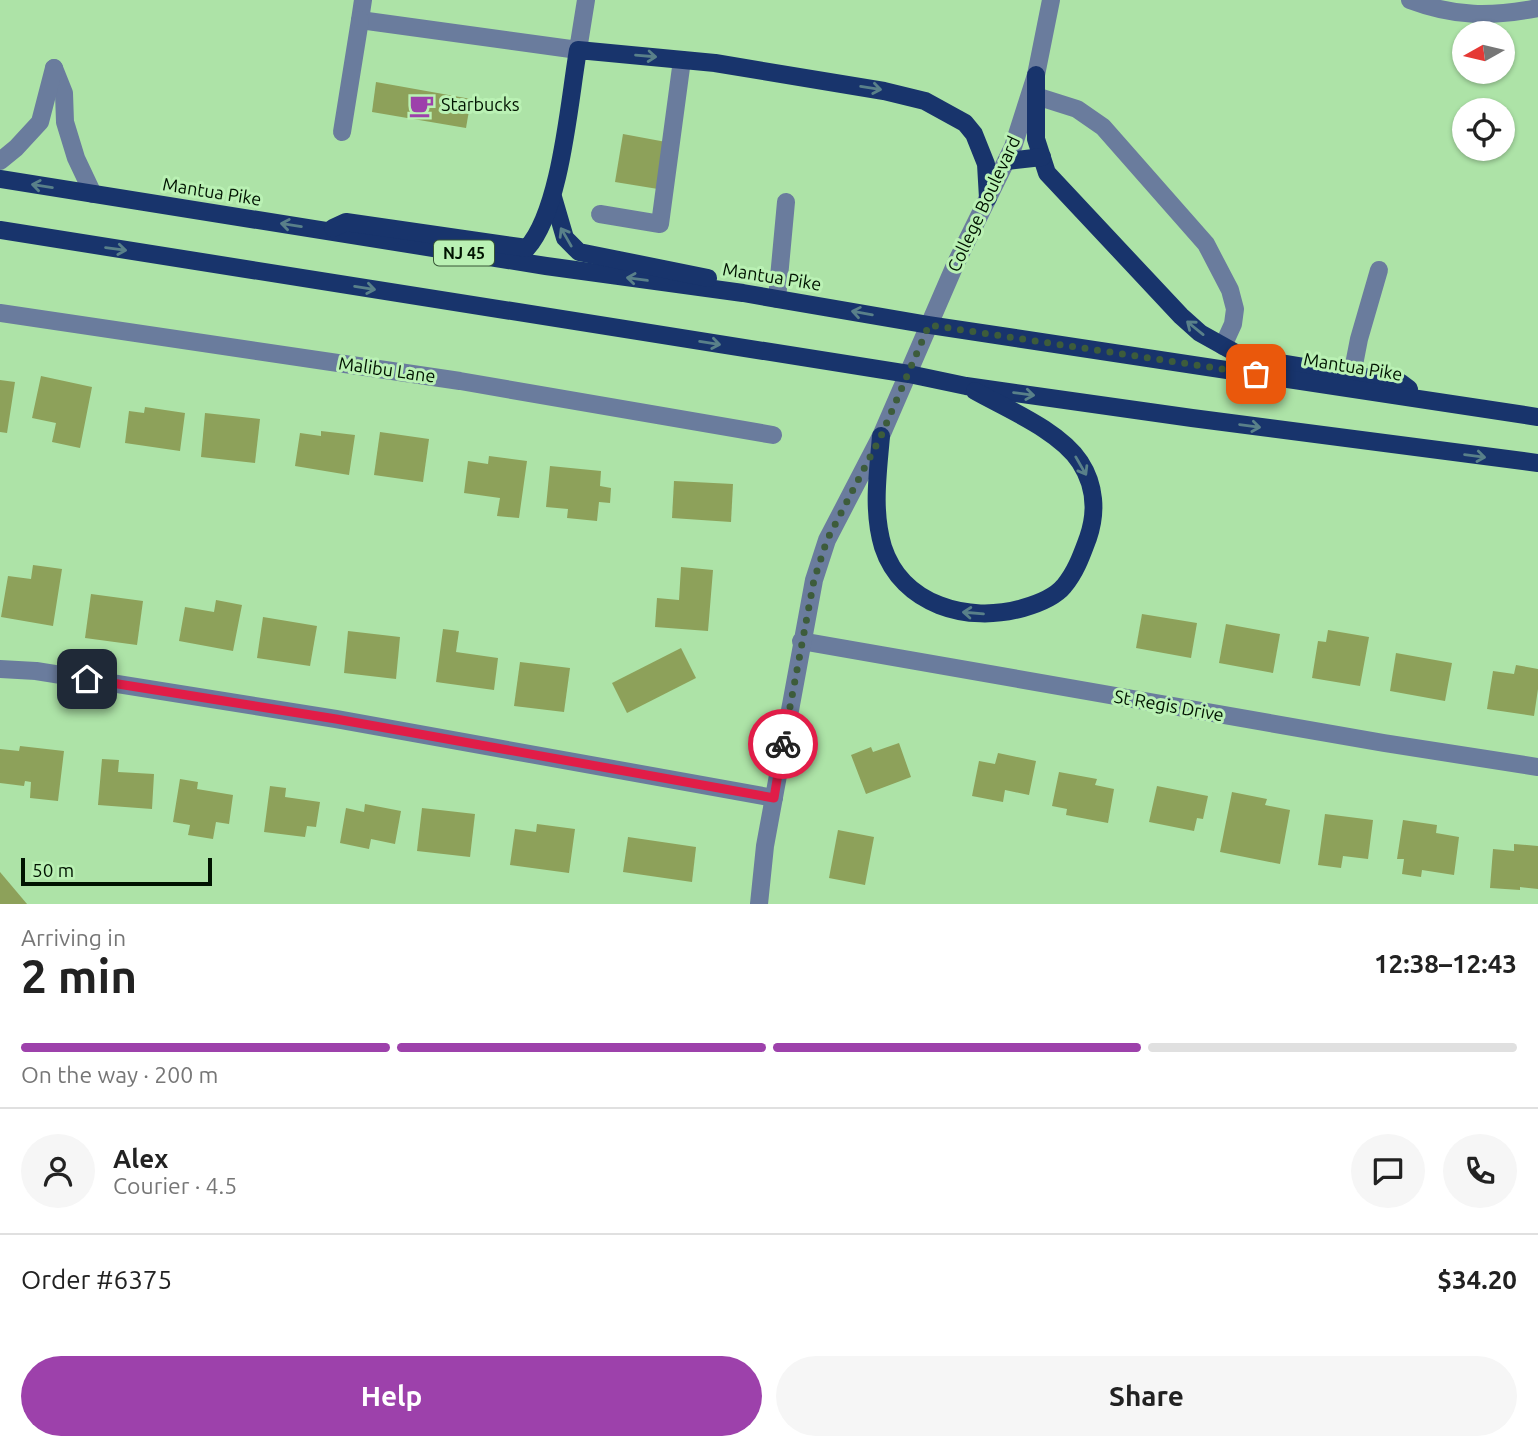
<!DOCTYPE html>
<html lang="en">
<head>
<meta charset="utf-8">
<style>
  :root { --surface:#fff; --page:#f6f6f6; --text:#222; --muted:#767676; --line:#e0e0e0; --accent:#9d41ab }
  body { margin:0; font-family:Ubuntu,sans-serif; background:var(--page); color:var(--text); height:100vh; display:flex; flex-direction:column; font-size:26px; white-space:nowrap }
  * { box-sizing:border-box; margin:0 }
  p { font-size:23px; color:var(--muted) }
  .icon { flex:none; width:38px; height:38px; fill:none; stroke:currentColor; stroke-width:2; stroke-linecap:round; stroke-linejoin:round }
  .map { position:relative; height:904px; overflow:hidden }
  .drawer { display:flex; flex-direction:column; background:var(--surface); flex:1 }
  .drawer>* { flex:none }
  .needle { width:46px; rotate:262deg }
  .fabs { position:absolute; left:1452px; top:21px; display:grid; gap:14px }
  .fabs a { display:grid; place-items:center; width:63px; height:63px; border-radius:50%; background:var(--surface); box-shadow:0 2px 5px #0004; font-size:35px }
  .scale { position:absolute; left:21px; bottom:18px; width:191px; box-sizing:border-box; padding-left:7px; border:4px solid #011301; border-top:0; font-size:19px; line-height:24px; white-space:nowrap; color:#011301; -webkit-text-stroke:5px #baf1b4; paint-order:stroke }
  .pin { position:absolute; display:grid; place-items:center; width:60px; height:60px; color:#fff; margin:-30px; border-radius:14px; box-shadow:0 4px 10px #0006 }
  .courier { position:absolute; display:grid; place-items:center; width:70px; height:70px; margin:-35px; border:5px solid #e11d48; border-radius:50%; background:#fff; color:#222; box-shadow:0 2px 9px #0007 }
  .headline em { font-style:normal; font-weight:600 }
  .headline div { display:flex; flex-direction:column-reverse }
  .headline { display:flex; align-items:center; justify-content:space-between; height:119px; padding:0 21px }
  h1 { font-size:46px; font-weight:600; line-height:52px }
  .bar { display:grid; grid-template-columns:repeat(4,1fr); gap:10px 7px; align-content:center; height:84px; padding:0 21px }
  .bar i { height:9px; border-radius:5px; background:var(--line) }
  .bar .current { background:var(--accent) }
  .bar p { grid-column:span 4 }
  .line { display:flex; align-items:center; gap:18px; padding:0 21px; border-top:2px solid var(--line) }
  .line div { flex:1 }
  .round { display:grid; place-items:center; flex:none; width:74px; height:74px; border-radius:37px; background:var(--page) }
  .cta { display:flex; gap:14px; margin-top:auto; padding:14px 21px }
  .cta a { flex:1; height:80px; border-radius:42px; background:var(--accent); color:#fff; font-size:28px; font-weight:600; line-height:80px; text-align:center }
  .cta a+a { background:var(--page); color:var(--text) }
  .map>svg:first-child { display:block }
  .building { fill:#8da15a }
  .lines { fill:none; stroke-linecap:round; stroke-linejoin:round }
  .minor { stroke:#6a7c9d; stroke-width:18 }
  .major { stroke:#18346c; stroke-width:18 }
  .oneway { stroke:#598089 }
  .done { stroke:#3d5c3b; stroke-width:7; stroke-dasharray:0 12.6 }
  .route { stroke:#e11d48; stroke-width:9 }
  .labels { text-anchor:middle; stroke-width:6; stroke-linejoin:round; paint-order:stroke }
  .shield { fill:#baf1b4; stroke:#385637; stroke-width:2 }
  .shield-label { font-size:16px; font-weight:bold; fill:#011301 }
  .poi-label { font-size:18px; fill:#011301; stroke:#baf1b4; text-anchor:start }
  .street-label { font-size:18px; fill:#011301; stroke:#baf1b4 }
</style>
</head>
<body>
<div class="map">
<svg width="1538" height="904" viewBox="0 0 1538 904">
  <rect width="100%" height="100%" fill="#ade3a7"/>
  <g class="building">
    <polygon points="376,82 471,99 466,128 372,112"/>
    <polygon points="623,134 666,142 658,189 615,182"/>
    <polygon points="41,376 92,387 80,448 52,442 56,423 32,418"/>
    <polygon points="0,380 15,382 7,433 0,432"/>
    <polygon points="145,407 185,413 180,451 125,443 129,411 144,413"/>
    <polygon points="205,413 260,419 255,463 201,457"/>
    <polygon points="321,431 355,435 349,475 295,466 300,433 321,436"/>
    <polygon points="380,432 429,439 423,482 374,475"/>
    <polygon points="489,456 527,461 519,518 497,516 500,498 464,493 468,461 488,464"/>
    <polygon points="550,466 601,471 600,486 611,488 610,503 599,502 597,521 567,518 568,509 546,507"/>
    <polygon points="674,481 733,484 731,522 672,518"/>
    <polygon points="33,565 62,569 53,626 1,617 8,576 31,579"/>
    <polygon points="681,567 713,570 708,631 655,627 657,598 679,600"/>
    <polygon points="91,594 143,601 137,645 85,638"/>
    <polygon points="216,600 242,605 233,651 179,641 185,607 214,612"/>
    <polygon points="1142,614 1197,623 1191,658 1136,648"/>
    <polygon points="263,617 317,626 310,666 257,658"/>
    <polygon points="1226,624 1280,634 1273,673 1219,663"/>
    <polygon points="443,629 459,631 456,652 498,658 494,690 436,682"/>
    <polygon points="1328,630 1369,637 1360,686 1312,678 1318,641 1326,642"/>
    <polygon points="348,631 400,637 396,679 344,673"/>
    <polygon points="681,648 696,678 627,713 612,683"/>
    <polygon points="1396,653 1452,663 1445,701 1390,691"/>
    <polygon points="520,662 570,668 564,712 514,706"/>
    <polygon points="1516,665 1538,669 1538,689 1534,716 1487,709 1493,671 1514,674"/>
    <polygon points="899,743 911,777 866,794 851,755 871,747 873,752"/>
    <polygon points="20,746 64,751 58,801 30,798 31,782 25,781 24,786 0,783 0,749 19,751"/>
    <polygon points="998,753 1036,761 1029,795 1005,790 1003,802 972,796 979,761 995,764"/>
    <polygon points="102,759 119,760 118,772 154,774 152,809 98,805"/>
    <polygon points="1059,772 1097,779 1095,785 1114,789 1108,823 1066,815 1067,809 1052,806"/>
    <polygon points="180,779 198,782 197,789 233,795 229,824 216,822 213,839 188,835 190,825 173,822"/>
    <polygon points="270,786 286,788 285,797 320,802 316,827 307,826 305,837 264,832"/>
    <polygon points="1157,786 1208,796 1203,819 1197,818 1194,831 1149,822"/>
    <polygon points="1232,792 1267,799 1265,805 1290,810 1280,864 1220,852"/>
    <polygon points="365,804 401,811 395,844 371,839 369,849 340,843 346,808 364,812"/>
    <polygon points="422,808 475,814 470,857 417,851"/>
    <polygon points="1325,814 1373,820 1368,859 1343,856 1341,868 1318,865"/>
    <polygon points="1403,820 1437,825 1436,833 1459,837 1454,875 1422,870 1421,877 1402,874 1404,859 1397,859"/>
    <polygon points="537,824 575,829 569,873 510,865 515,829 536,832"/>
    <polygon points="838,830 874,837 865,885 829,878"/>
    <polygon points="628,837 696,847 692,882 623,872"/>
    <polygon points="1514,844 1538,846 1538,889 1520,887 1520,890 1490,888 1493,849 1514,851"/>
    <polygon points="0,872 27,904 0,904"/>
  </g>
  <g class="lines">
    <g class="minor">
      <polyline points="363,0 360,20 578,50 586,0"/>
      <path d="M1410,0c45,17 81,17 128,8"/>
      <polyline points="54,68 64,93 65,122 76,158 93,194"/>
      <polyline points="1036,96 1077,109 1103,127 1206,244 1230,290 1235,309 1233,324 1223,346"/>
      <polyline points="342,132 360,20"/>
      <polyline points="0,161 16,148 40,122 54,68"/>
      <polyline points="600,214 660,224 682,60"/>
      <polyline points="777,299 786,202"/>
      <polyline points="0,313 460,381 773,435"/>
      <polyline points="1352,375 1359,339 1379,270"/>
      <polyline points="801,641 1384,743 1538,767"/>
      <polyline points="0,669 36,671 336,719 774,798"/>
      <polyline points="759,904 765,846 814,580 827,540 881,436 955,265 1013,147 1036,75 1051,0"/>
    </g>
    <g class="major">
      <polyline points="1036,75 1036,139 1047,173 1181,316 1200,333 1243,357 1401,383 1409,389"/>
      <polyline points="1007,161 1042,157"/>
      <polyline points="0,179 546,266 743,293 929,325 1538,417"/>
      <polyline points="553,197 565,238 579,252 708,278"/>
      <path d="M333,228l13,-6 181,26c34,-38 42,-146 51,-198l137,13 169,28 41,10 40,22 9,11 12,30 2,34"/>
      <polyline points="0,230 909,374 966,386 1192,418 1538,463"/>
      <path d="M881,436c-3,37 -9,74 2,111 19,58 85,77 140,61 14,-4 32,-11 41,-22 12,-14 18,-32 24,-48 9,-26 7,-53 -8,-76 -20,-31 -73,-53 -105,-71"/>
    </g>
  </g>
  <defs><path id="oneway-shaft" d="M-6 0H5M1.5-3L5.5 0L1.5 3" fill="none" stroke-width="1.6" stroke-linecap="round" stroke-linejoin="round" transform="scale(1.75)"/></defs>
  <g class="oneway">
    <use href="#oneway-shaft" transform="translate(646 56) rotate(5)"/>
    <use href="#oneway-shaft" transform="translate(871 88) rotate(9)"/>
    <use href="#oneway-shaft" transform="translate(42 186) rotate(-171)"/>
    <use href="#oneway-shaft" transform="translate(291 225) rotate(-171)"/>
    <use href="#oneway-shaft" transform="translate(566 237) rotate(-120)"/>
    <use href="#oneway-shaft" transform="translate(116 249) rotate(8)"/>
    <use href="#oneway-shaft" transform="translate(637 279) rotate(-172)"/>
    <use href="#oneway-shaft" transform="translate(365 288) rotate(9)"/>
    <use href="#oneway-shaft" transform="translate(862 313) rotate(-170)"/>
    <use href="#oneway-shaft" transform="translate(1195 328) rotate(-141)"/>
    <use href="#oneway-shaft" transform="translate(710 343) rotate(9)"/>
    <use href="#oneway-shaft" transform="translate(1024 394) rotate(8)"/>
    <use href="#oneway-shaft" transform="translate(1250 426) rotate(8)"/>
    <use href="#oneway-shaft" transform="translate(1475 456) rotate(7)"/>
    <use href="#oneway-shaft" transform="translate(1081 466) rotate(60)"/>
    <use href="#oneway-shaft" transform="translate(973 613) rotate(-175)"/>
  </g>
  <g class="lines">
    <polyline class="done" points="783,744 814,580 827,540 881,436 929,325 1256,374"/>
    <polyline class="route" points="87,679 336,719 774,798 783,744"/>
  </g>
  <defs>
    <symbol id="cafe-bare" viewBox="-9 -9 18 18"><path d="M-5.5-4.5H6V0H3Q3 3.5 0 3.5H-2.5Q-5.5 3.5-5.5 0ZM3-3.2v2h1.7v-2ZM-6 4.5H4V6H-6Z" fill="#9d41ab" stroke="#baf1b4" stroke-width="2.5" paint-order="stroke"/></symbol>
  </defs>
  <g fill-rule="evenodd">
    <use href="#cafe-bare" x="404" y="88" width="35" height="35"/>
  </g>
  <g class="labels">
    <rect class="shield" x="434" y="240.5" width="60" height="25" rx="5"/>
    <g class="shield-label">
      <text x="464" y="259">NJ 45</text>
    </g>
    <g class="poi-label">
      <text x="441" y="111">Starbucks</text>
    </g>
    <g class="street-label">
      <text transform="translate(212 192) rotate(9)" y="6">Mantua Pike</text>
      <text transform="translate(984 204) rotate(-65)" y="6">College Boulevard</text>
      <text transform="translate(772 277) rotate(9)" y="6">Mantua Pike</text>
      <text transform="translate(1353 367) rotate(9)" y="6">Mantua Pike</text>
      <text transform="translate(387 370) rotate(8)" y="6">Malibu Lane</text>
      <text transform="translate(1169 706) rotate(10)" y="6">St Regis Drive</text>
    </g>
  </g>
</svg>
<div class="fabs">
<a><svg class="needle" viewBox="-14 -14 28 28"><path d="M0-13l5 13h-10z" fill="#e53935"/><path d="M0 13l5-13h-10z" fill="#767676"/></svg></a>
<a><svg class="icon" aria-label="locate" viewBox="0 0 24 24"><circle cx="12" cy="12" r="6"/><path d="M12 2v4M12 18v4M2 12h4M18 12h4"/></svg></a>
</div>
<div class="scale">50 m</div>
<div class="pin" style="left:1256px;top:374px;background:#ea580c"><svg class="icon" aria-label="bag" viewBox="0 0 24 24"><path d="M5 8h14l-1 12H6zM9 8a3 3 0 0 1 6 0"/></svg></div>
<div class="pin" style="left:87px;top:679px;background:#1f2937"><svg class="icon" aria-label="home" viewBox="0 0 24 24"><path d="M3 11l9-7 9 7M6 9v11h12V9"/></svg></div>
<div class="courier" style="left:783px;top:744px"><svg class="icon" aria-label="bike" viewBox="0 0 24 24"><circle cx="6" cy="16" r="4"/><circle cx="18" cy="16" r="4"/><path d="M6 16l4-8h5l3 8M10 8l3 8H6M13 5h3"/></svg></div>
</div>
<section class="drawer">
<div class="headline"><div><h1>2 min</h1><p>Arriving in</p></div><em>12:38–12:43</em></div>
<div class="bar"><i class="current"></i><i class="current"></i><i class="current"></i><i></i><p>On the way · 200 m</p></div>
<div class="line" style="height:126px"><a class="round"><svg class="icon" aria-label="person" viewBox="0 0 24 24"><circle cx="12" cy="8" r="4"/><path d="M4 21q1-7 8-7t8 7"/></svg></a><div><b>Alex</b><p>Courier · 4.5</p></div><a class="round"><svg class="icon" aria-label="chat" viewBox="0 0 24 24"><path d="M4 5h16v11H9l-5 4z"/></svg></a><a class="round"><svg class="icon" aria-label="phone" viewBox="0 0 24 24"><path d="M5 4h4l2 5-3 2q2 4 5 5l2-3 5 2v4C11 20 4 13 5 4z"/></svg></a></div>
<div class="line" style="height:91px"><div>Order #6375</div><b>$34.20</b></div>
<div class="cta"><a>Help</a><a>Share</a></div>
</section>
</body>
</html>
